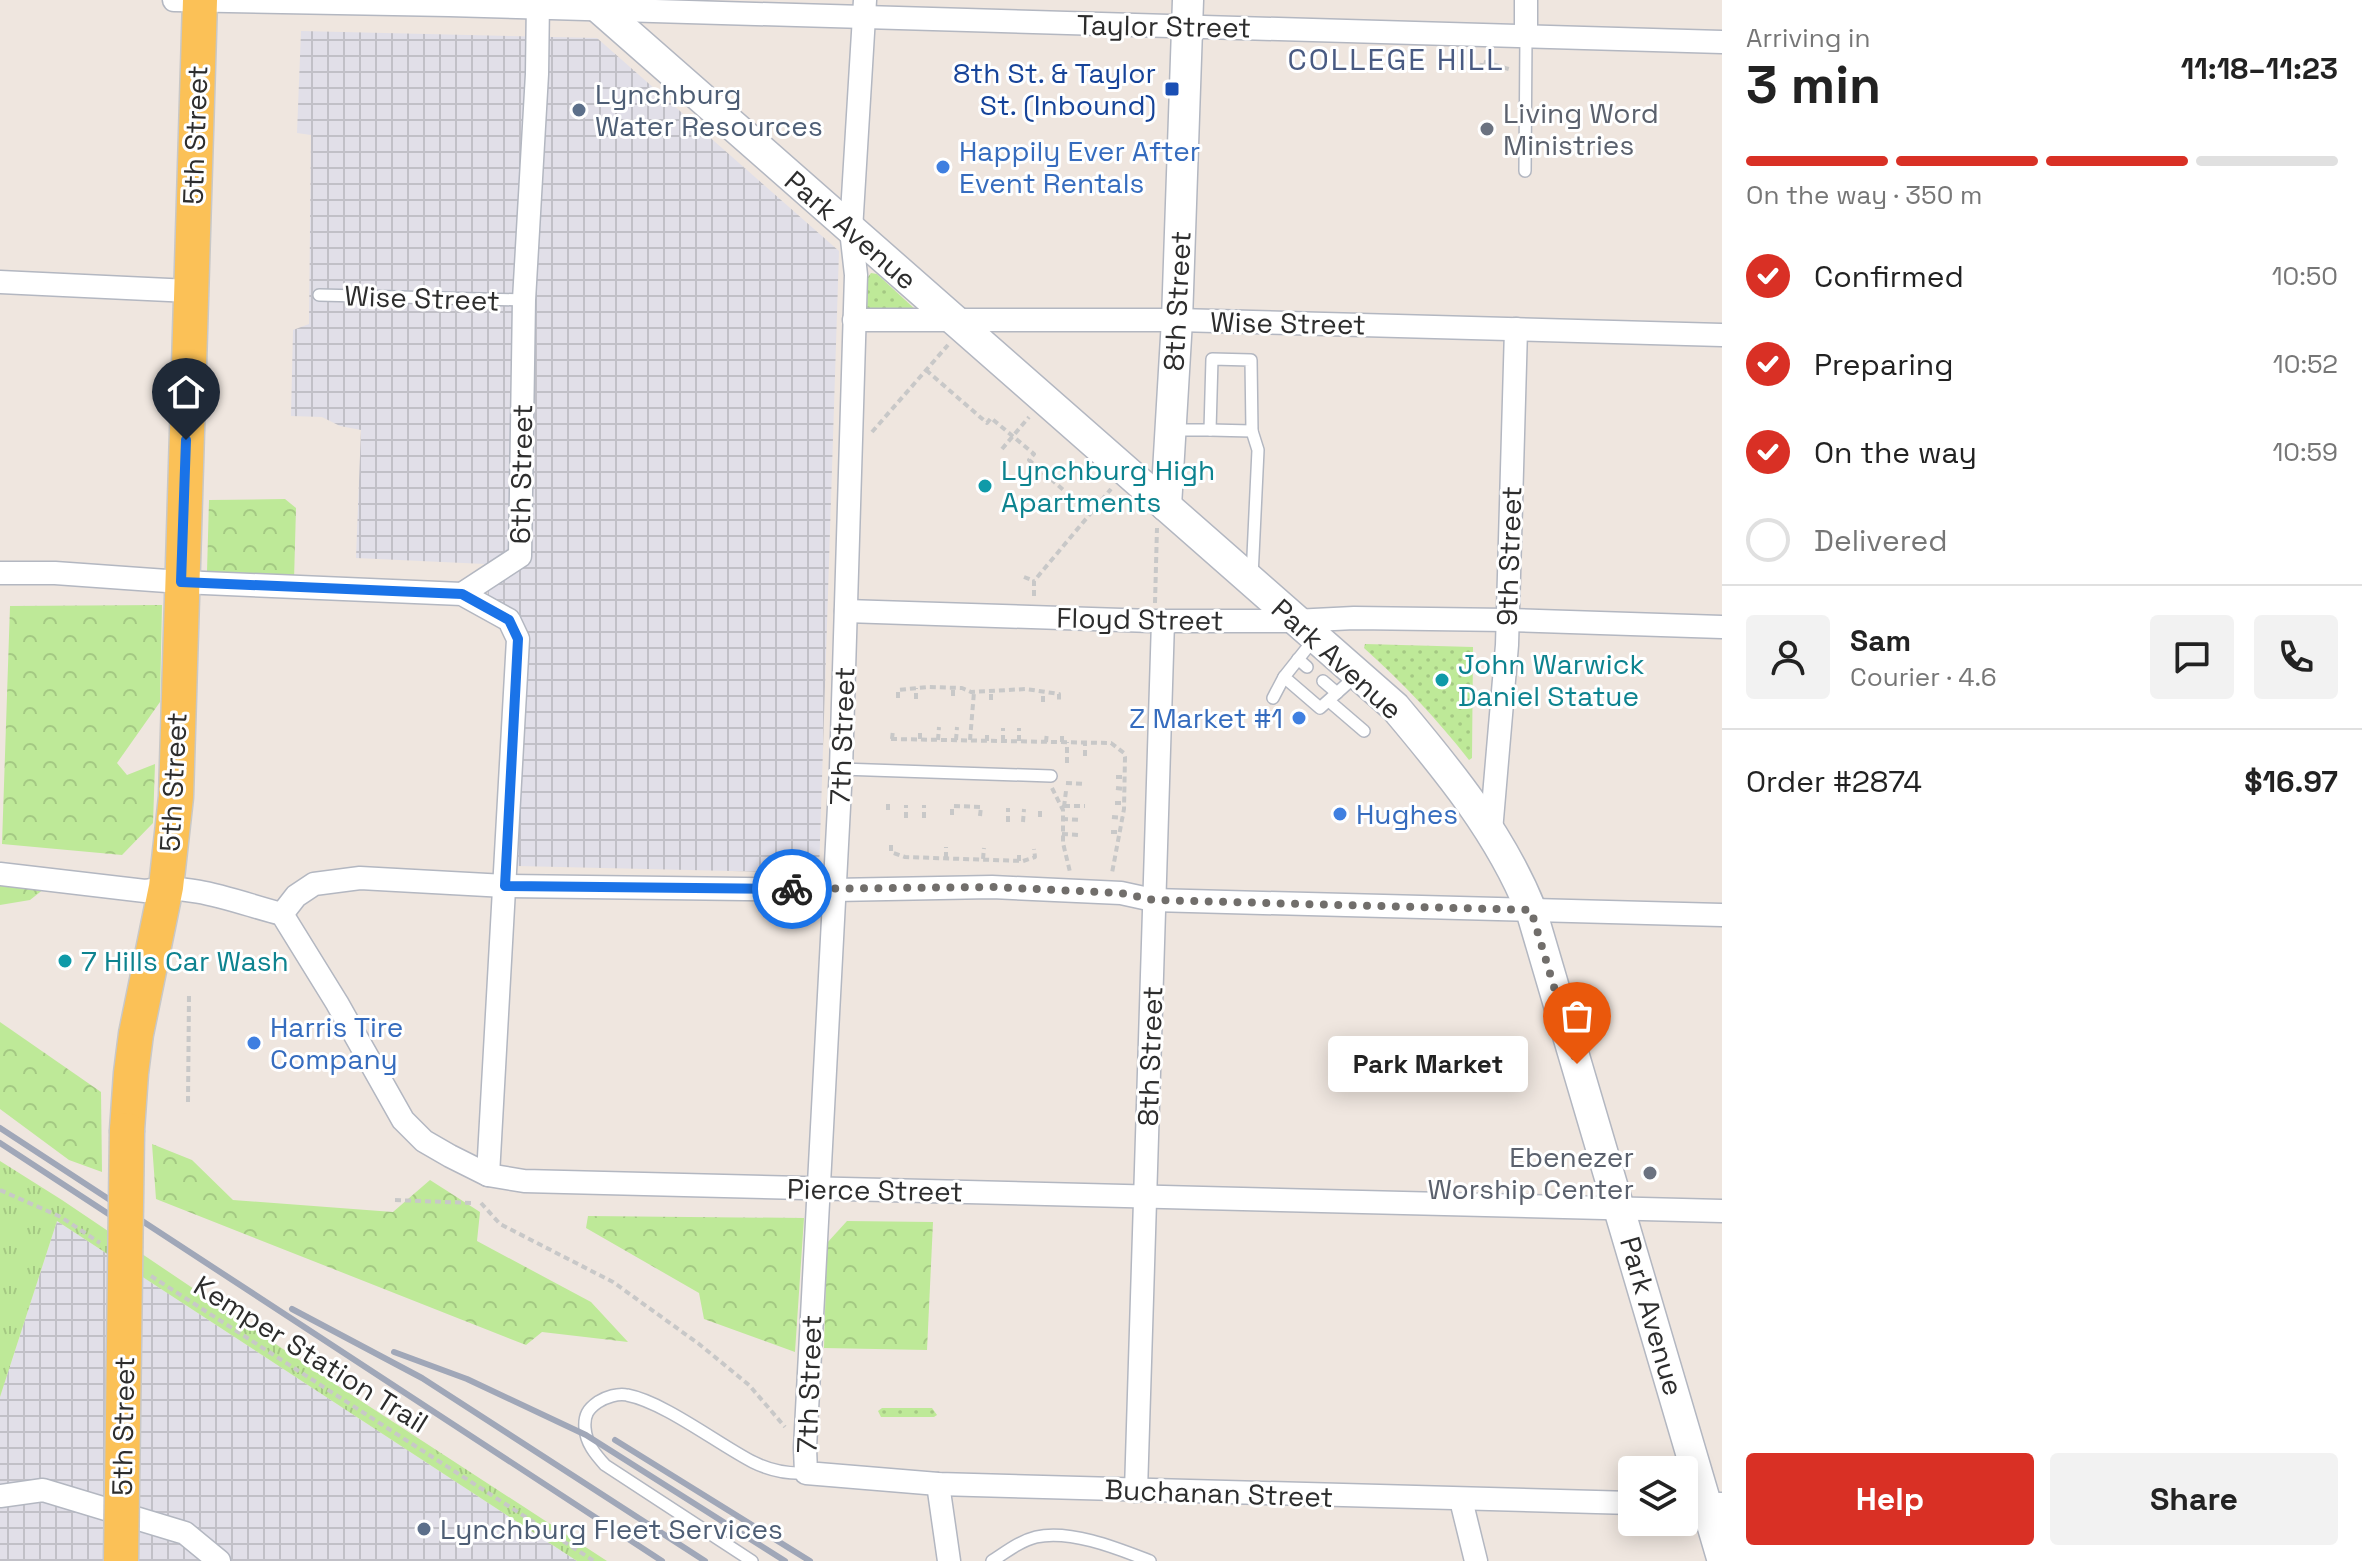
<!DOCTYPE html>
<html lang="en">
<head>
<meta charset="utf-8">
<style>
  :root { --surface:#fff; --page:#f2f2f2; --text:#222; --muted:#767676; --line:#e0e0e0; --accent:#d93025 }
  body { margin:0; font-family:"Space Grotesk",sans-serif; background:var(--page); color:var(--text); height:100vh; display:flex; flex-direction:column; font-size:30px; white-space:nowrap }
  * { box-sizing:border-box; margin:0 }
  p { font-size:26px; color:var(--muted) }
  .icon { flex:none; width:44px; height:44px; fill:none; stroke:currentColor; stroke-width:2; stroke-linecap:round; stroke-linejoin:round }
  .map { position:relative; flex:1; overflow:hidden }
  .drawer { display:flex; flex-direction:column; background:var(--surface); width:640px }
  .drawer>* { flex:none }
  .buttons { position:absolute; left:1618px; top:1456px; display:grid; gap:16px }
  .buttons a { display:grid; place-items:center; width:80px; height:80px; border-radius:8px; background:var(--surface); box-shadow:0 4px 20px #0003; font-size:40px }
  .pin { position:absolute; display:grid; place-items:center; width:68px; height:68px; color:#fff; margin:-82px -34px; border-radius:50% 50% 50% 0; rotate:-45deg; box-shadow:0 0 8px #0007 }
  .pin .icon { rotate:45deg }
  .courier { position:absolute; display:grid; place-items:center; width:80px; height:80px; margin:-40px; border:6px solid #1a73e8; border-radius:50%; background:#fff; color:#222; box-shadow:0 2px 10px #0007 }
  .bubble { position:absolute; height:56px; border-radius:8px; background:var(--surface); box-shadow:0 4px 20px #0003; font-size:26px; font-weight:700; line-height:56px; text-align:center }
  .headline em { font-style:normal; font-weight:700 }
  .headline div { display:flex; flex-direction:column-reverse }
  .headline { display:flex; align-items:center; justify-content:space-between; height:136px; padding:0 24px }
  h1 { font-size:52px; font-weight:700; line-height:60px }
  .bar { display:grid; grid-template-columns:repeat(4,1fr); gap:12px 8px; align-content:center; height:96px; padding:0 24px }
  .bar i { height:10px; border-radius:6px; background:var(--line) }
  .bar .selected { background:var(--accent) }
  .bar p { grid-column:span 4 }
  .line { display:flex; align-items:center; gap:20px; padding:0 24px; border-top:2px solid var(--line) }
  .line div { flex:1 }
  .round { display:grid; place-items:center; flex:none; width:84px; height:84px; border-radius:8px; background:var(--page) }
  ol { padding:0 24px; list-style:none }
  li { display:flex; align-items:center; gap:24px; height:88px }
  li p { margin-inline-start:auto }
  li .icon { padding:8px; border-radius:50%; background:var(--accent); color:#fff; stroke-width:4 }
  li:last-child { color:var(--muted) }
  li i { width:44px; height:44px; border:4px solid var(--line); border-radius:50% }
  .button { display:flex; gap:16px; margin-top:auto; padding:16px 24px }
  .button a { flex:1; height:92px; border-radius:8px; background:var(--accent); color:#fff; font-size:32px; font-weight:700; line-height:92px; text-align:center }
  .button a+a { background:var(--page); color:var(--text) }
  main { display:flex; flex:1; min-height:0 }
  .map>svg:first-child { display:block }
  .industrial { fill:url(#industrial-grid) }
  .grass { fill:url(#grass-dots) }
  .forest { fill:url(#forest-crowns) }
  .park { fill:url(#park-tufts) }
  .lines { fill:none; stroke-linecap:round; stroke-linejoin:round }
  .lane-casing { stroke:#b3b7c1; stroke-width:14 }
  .street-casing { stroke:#b3b7c1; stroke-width:25 }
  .secondary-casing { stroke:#b3b7c1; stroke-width:33 }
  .primary-casing { stroke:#c8c8c8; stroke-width:37 }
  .path { stroke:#c8c8c8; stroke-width:4; stroke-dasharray:6 4; stroke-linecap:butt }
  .lane { stroke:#fff; stroke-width:11 }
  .street { stroke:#fff; stroke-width:22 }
  .secondary { stroke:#fff; stroke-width:30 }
  .primary { stroke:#fbc157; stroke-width:34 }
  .rail { stroke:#a0a7b8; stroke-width:6 }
  .primary-bridge-casing { stroke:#c8c8c8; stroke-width:37; stroke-linecap:butt }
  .primary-bridge { stroke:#fbc157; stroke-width:34 }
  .done { stroke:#716e6b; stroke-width:8; stroke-dasharray:0 14.4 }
  .route { stroke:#1a73e8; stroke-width:10 }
  .transit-dot { fill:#1a4fb4; stroke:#fff; stroke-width:3 }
  .service-dot { fill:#5c6f8a; stroke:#fff; stroke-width:3 }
  .worship-dot { fill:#6b7280; stroke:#fff; stroke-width:3 }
  .shop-dot { fill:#3f7fe0; stroke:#fff; stroke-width:3 }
  .culture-dot { fill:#0f9aa8; stroke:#fff; stroke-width:3 }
  .labels { text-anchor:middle; stroke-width:6; stroke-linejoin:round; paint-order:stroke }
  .street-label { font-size:28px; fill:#2d2d2d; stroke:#fff }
  .transit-label { font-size:28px; fill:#164399; stroke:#fff; text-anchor:end }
  .service-label { font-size:28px; fill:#4e5e75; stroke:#fff; text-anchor:start }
  .worship-label { font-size:28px; fill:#5b616d; stroke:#fff; text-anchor:start }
  .shop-label { font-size:28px; fill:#366cbe; stroke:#fff; text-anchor:start }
  .culture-label { font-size:28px; fill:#0d838f; stroke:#fff; text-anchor:start }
  .neighbourhood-label { font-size:30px; letter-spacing:2px; fill:#495a82; stroke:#fff }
</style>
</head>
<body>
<main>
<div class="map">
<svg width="1722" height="1561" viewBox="0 0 1722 1561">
  <defs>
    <pattern id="industrial-grid" width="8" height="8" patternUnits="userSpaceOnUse" patternTransform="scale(2)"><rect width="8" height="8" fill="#e1dfe8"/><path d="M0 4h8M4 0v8" fill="none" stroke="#c1c0c7"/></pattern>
    <pattern id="grass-dots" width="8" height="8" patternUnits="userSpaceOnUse" patternTransform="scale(2)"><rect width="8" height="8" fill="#bee998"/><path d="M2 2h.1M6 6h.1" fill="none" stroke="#a4c883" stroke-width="1.8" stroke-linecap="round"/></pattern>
    <pattern id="forest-crowns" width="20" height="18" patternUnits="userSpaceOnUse" patternTransform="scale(2)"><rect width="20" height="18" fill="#bee998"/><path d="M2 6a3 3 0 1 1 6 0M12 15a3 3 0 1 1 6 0" fill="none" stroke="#a4c883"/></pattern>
    <pattern id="park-tufts" width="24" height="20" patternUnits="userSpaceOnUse" patternTransform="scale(2)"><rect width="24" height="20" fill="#bee998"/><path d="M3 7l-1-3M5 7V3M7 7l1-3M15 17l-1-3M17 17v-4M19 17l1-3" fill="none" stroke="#a4c883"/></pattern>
  </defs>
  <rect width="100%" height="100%" fill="#efe6df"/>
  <g class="industrial">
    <polygon points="301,31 597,38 839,251 819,873 517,866 524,633 488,596 485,564 356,558 361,430 340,426 322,417 291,416 293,330 309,324 311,135 297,133"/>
    <polygon points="57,1221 577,1561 0,1561 0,1397"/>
  </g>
  <g class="grass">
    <polygon points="871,273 877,274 917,311 867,311 868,277"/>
    <path d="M1365,644l108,3 -1,111 -3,2c-32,-41 -66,-77 -105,-112z"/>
    <polygon points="882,1408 932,1408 937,1415 934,1417 881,1417 878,1411"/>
  </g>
  <g class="forest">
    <polygon points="285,499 296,508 294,580 207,572 209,500"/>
    <polygon points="162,605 160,702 117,763 127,775 155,764 153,823 122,855 2,844 10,606"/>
    <polygon points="0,882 49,885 30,900 0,905"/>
    <polygon points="0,1022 101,1092 102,1172 69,1160 0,1109"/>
    <polygon points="152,1144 192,1160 233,1200 393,1212 430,1180 480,1212 477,1241 591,1302 628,1342 542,1332 526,1345 156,1199"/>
    <polygon points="588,1216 804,1218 795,1352 704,1319 699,1293 586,1228"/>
    <polygon points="847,1221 933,1222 927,1350 824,1348 827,1243"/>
  </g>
  <polygon class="park" points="0,1161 62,1200 335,1384 607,1561 577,1561 57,1221 0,1397"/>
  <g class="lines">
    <defs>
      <g id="lane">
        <polyline points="1525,171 1526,36"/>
        <polyline points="319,295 524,300"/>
        <polyline points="1172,430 1210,430 1212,359 1251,360 1252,431 1258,450 1252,577"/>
        <polyline points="1210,430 1252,431"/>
        <polyline points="1315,638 1284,677 1320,708 1357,675"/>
        <polyline points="1298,659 1307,667"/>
        <polyline points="1323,681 1337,693"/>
        <polyline points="1273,698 1284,677"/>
        <polyline points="1329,701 1364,731"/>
        <polyline points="841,769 1051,776"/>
        <path d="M752,1561l-147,-96c-10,-11 -19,-22 -20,-37 -1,-13 3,-19 13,-26 8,-5 20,-9 29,-7 37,7 91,49 126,67 18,9 34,12 53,11"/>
        <path d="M992,1561c14,-9 28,-20 44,-24 34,-8 83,12 114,24"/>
      </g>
      <g id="street">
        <polyline points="174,0 449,5 1722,42"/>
        <polyline points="865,0 851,230 856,275 841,769 805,1448 806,1473 938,1484 1632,1503"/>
        <polyline points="1526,0 1526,36"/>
        <polyline points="0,282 190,291"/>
        <polyline points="854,320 1177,320 1722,335"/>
        <polyline points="0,573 55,573 181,582 462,594 509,620 518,639 488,1175"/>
        <polyline points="462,594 520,556 524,300 537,74 538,0"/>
        <polyline points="846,611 1152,621 1294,621 1354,618 1507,620 1722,627"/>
        <polyline points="1491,831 1507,645 1516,329"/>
        <path d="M0,874l145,17c46,-9 93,12 137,23l55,89 66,117 21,21 26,15 38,19 36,6 1198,30"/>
        <polyline points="282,914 296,896 314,884 360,878 505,886 834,890 992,887 1121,893 1153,900 1722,915"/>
        <polyline points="938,1484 949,1561"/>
        <polyline points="1136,1491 1163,621"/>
        <polyline points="0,1496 43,1490 185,1533 219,1561"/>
        <polyline points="1461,1500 1476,1561"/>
        <polyline points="1684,1504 1722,1504"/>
      </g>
      <g id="secondary">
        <path d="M590,0l805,707c53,63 105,126 136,203l191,648"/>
        <polyline points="1166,506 1177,320 1188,0"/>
      </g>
      <polyline id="primary" points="127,1130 131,1073 136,1034 166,887 176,797 200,0"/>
    </defs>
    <use href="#lane" class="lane-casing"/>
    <use href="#street" class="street-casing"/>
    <use href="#secondary" class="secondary-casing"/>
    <use href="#primary" class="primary-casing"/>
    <g class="path">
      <polyline points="1481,69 1482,61 1512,70"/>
      <polyline points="926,370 987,423 991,418 1034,454 1029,460 1091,514"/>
      <polyline points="872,432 948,345"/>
      <polyline points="1002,449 1029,417"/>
      <polyline points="1024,577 1034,581"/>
      <polyline points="1034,596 1034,581 1111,489"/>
      <polyline points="1155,603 1157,528"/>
      <polyline points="953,696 953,687"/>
      <polyline points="898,698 898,690 928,687 962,688 971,692 1026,689 1059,694 1059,702"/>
      <polyline points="916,699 916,688"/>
      <polyline points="991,700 991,690"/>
      <polyline points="1043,702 1043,692"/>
      <polyline points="891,739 1111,743 1124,753 1125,757 1124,809 1112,873"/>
      <polyline points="892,739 893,730"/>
      <polyline points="920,739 920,730"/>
      <polyline points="938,740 939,727"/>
      <polyline points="956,740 957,727"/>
      <polyline points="970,740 974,692"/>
      <polyline points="987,741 987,732"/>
      <polyline points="1003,741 1003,728"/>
      <polyline points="1019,741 1019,728"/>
      <polyline points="1046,742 1047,732"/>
      <polyline points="1062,742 1062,733"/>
      <polyline points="1085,756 1085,743"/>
      <polyline points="1067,763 1067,742"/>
      <polyline points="1116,777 1125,777"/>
      <polyline points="1066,783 1085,784"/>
      <polyline points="1052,788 1063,810 1063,843 1070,872"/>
      <polyline points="1116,788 1125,789"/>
      <polyline points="1115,803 1124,803"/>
      <polyline points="888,804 888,813"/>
      <polyline points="954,806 983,807"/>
      <polyline points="1064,806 1085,806"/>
      <polyline points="1064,807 1066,791"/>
      <polyline points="952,815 952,807"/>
      <polyline points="980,816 981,807"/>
      <polyline points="1040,817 1040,809"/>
      <polyline points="1112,817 1123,818"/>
      <polyline points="906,818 906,805"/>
      <polyline points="924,818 924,805"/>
      <polyline points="1062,819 1081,820"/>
      <polyline points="1008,822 1008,808"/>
      <polyline points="1023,822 1024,809"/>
      <polyline points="1111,832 1120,832"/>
      <polyline points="1062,834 1080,835"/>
      <polyline points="891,845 891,852 905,857 1023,861 1035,857 1034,849"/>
      <polyline points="946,858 946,847"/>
      <polyline points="983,859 984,848"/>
      <polyline points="1019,861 1019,853"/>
      <polyline points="188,1102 189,995"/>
      <polyline points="0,1190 61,1217 100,1243"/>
      <polyline points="395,1200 473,1203"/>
      <polyline points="481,1203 500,1224 613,1282 699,1344 749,1385 785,1427"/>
      <polyline points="151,1276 594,1561"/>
    </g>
    <use href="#lane" class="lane"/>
    <use href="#street" class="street"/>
    <use href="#secondary" class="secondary"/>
    <use href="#primary" class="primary"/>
    <g class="rail">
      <polyline points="0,1128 662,1561"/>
      <polyline points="0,1143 130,1228"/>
      <polyline points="292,1309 422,1378 705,1561"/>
      <polyline points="394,1352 467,1379 586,1435 785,1561"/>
      <polyline points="615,1440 810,1561"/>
    </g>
    <defs>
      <polyline id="primary-bridge" points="121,1561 127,1130"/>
    </defs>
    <use href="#primary-bridge" class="primary-bridge-casing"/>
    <use href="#primary-bridge" class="primary-bridge"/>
  </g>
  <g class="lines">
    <polyline class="done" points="792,889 992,887 1121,893 1153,900 1531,910 1577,1064"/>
    <polyline class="route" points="186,440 181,582 462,594 509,620 518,639 505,886 792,889"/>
  </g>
  <rect class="transit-dot" x="1164" y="81" width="16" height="16" rx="4"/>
  <g class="service-dot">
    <circle cx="579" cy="110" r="8"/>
    <circle cx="424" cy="1529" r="8"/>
  </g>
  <g class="worship-dot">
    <circle cx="1487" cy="129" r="8"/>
    <circle cx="1650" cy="1173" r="8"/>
  </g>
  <g class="shop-dot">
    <circle cx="943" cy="167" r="8"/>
    <circle cx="1299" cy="718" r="8"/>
    <circle cx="1340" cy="814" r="8"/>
    <circle cx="254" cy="1043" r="8"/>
  </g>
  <g class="culture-dot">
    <circle cx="985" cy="486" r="8"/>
    <circle cx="1442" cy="680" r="8"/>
    <circle cx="65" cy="961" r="8"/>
  </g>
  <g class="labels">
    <g class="street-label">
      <text transform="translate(1164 26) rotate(1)" y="10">Taylor Street</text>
      <text transform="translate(195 135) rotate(-88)" y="10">5th Street</text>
      <text transform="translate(851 230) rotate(41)" y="10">Park Avenue</text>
      <text transform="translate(422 298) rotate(2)" y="10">Wise Street</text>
      <text transform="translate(1177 301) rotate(-87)" y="10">8th Street</text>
      <text transform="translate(1288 323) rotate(1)" y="10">Wise Street</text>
      <text transform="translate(521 474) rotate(-89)" y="10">6th Street</text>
      <text transform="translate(1509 556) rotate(-88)" y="10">9th Street</text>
      <text transform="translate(1140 619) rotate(1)" y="10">Floyd Street</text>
      <text transform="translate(1337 659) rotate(42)" y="10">Park Avenue</text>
      <text transform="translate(842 736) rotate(-88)" y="10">7th Street</text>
      <text transform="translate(173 782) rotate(-87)" y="10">5th Street</text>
      <text transform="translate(1150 1056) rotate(-88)" y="10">8th Street</text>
      <text transform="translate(875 1190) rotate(1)" y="10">Pierce Street</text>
      <text transform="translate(1652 1316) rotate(74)" y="10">Park Avenue</text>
      <text transform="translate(311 1354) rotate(32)" y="10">Kemper Station Trail</text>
      <text transform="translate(809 1384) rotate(-88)" y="10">7th Street</text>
      <text transform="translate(123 1426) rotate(-89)" y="10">5th Street</text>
      <text transform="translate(1219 1493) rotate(2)" y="10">Buchanan Street</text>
    </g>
    <g class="transit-label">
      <text x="1156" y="83">8th St. &amp; Taylor<tspan x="1156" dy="32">St. (Inbound)</tspan></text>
    </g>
    <g class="service-label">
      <text x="595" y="104">Lynchburg<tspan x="595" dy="32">Water Resources</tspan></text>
      <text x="440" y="1539">Lynchburg Fleet Services</text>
    </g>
    <g class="worship-label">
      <text x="1503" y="123">Living Word<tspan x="1503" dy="32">Ministries</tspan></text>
      <text x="1634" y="1167" text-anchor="end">Ebenezer<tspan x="1634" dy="32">Worship Center</tspan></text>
    </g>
    <g class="shop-label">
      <text x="959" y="161">Happily Ever After<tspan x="959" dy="32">Event Rentals</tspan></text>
      <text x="1283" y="728" text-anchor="end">Z Market #1</text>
      <text x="1356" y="824">Hughes</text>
      <text x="270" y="1037">Harris Tire<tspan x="270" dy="32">Company</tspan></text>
    </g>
    <g class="culture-label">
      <text x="1001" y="480">Lynchburg High<tspan x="1001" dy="32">Apartments</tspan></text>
      <text x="1458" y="674">John Warwick<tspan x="1458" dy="32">Daniel Statue</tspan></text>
      <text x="81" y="971">7 Hills Car Wash</text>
    </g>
    <g class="neighbourhood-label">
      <text x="1396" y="70">COLLEGE HILL</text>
    </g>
  </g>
</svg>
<div class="buttons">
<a><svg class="icon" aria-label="layers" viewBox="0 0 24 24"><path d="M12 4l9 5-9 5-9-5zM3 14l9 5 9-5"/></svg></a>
</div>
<div class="pin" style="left:1577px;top:1064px;background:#ea580c"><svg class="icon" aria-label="bag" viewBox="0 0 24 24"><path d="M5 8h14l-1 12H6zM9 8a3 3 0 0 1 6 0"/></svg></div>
<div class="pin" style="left:186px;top:440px;background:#1f2937"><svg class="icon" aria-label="home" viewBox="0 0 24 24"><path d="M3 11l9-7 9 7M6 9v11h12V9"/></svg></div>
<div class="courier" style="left:792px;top:889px"><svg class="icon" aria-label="bike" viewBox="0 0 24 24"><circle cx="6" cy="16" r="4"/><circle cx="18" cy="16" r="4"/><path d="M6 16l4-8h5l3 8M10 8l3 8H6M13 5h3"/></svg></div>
<div class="bubble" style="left:1328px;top:1036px;width:200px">Park Market</div>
</div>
<section class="drawer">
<div class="headline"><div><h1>3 min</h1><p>Arriving in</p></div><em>11:18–11:23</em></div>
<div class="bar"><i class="selected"></i><i class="selected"></i><i class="selected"></i><i></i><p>On the way · 350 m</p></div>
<ol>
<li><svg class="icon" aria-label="check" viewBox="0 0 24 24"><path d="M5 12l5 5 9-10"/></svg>Confirmed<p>10:50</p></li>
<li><svg class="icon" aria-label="check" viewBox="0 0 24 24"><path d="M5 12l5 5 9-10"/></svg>Preparing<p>10:52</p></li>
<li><svg class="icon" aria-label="check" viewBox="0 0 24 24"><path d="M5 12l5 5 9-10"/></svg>On the way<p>10:59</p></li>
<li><i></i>Delivered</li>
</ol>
<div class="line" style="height:144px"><a class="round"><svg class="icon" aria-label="person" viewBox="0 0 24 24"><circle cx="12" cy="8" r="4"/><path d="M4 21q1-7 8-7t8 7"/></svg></a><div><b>Sam</b><p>Courier · 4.6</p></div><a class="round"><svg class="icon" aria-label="chat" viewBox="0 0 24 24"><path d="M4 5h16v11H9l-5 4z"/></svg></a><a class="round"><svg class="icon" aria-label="phone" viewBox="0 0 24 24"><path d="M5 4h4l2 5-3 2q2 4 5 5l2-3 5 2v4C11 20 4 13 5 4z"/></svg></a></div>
<div class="line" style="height:104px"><div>Order #2874</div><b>$16.97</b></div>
<div class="button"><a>Help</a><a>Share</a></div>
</section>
</main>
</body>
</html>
